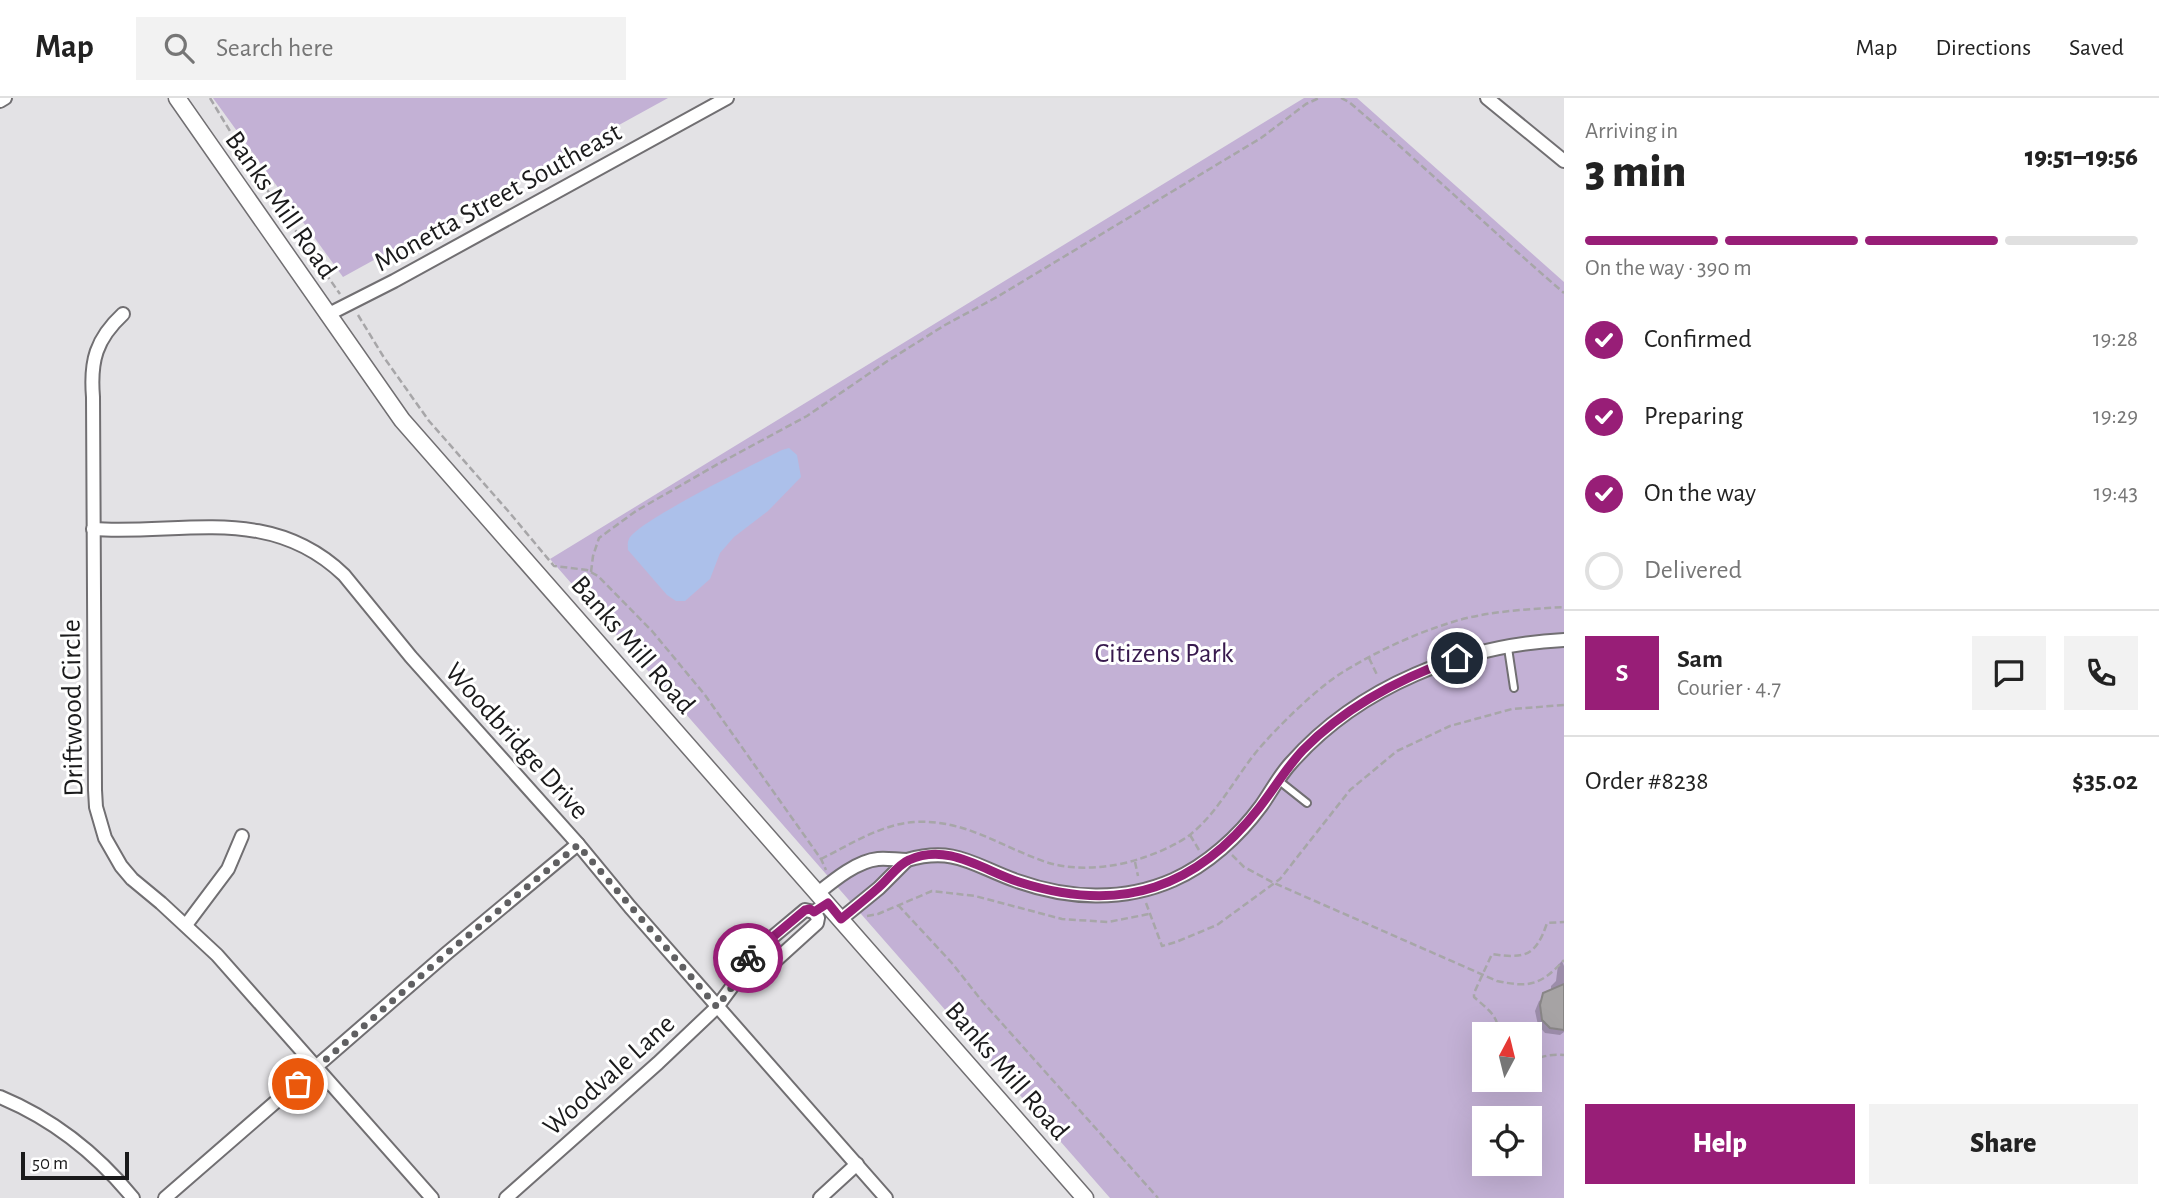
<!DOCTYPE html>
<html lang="en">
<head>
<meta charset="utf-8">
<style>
  :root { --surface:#fff; --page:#f2f2f2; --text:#222; --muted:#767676; --line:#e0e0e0; --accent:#981e77 }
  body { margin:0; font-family:"Alegreya Sans",sans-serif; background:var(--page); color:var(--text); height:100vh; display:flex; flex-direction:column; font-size:26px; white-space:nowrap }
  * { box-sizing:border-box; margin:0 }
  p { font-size:23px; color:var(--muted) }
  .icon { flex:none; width:38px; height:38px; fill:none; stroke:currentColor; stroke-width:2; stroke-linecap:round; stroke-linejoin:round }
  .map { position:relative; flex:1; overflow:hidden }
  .panel { display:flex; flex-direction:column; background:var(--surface); width:595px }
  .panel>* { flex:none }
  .needle { width:46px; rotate:7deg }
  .fabs { position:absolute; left:1472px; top:924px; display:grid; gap:14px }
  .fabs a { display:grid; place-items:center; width:70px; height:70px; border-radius:0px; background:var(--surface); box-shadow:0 7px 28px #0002; font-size:35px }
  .scale { position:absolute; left:21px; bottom:18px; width:108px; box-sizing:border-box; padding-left:7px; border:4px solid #1a1a1b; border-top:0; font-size:19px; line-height:24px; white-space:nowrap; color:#1a1a1b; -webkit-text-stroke:5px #fff; paint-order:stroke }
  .pin { position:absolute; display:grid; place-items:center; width:60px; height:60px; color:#fff; margin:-30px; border:4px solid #fff; border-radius:50%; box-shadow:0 2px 7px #0007 }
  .courier { position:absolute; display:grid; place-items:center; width:70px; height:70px; margin:-35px; border:5px solid #981e77; border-radius:50%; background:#fff; color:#222; box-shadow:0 2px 9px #0007 }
  .head em { font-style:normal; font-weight:800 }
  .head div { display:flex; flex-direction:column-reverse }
  .head { display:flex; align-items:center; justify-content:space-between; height:119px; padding:0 21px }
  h1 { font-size:46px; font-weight:800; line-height:52px }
  .bar { display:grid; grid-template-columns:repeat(4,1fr); gap:10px 7px; align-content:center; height:84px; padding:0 21px }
  .bar i { height:9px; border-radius:5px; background:var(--line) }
  .bar .active { background:var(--accent) }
  .bar p { grid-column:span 4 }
  .line { display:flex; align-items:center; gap:18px; padding:0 21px; border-top:2px solid var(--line) }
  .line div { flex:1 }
  .round { display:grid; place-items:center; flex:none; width:74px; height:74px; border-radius:0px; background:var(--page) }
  ol { padding:0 21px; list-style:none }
  li { display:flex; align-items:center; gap:21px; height:77px }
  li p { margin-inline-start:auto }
  li .icon { padding:7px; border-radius:50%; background:var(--accent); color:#fff; stroke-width:4 }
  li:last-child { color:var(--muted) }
  li i { width:38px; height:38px; border:4px solid var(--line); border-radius:50% }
  .primary-button { display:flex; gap:14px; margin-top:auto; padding:14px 21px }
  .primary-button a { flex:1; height:80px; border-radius:0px; background:var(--accent); color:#fff; font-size:28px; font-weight:800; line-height:80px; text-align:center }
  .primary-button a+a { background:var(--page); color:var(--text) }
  header { display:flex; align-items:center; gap:42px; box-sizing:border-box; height:98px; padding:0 35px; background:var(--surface); border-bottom:2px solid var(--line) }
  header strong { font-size:33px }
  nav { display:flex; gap:38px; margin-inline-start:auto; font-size:24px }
  .search { width:490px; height:63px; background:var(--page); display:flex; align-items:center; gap:18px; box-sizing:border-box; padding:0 24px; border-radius:0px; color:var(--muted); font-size:26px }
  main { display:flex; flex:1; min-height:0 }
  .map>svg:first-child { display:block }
  .green { fill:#c3b1d5; fill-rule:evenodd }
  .water { fill:#acc0ea }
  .shadow { fill:#0003 }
  .building { fill:#a6a3a4; stroke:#888586; stroke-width:2 }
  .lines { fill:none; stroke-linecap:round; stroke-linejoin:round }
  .lane-casing { stroke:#716f72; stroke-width:10 }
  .street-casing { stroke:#716f72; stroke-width:16 }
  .secondary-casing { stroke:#716f72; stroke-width:19 }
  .path { stroke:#a7a6a8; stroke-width:2.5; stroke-dasharray:7 3.5; stroke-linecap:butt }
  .lane { stroke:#fff; stroke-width:6 }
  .street { stroke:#fff; stroke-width:12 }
  .secondary { stroke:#fff; stroke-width:16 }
  .done { stroke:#606062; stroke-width:7; stroke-dasharray:0 12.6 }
  .route { stroke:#981e77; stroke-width:9 }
  .labels { text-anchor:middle; stroke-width:6; stroke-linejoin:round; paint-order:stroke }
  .street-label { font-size:28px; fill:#1a1a1b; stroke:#fff }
  .park-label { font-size:28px; fill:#381a4e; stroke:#fff }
</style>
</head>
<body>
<header>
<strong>Map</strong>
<div class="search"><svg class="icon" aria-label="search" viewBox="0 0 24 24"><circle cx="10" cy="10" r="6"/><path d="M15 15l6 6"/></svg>Search here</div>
<nav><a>Map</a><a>Directions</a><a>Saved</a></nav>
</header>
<main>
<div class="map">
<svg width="1564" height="1100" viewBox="0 0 1564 1100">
  <rect width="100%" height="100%" fill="#e3e2e5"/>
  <g class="green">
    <polygon points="213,0 668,0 343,179"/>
    <path d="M1304,0h53l207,184v916h-454l-560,-639zM1484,936h46v46h-46zM1484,1020h46v46h-46z"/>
  </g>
  <path class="water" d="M789,350l8,7 4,22 -33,34 -34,26 -14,16 -10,26 -25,22h-9l-9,-6 -39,-45c0,-3 -1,-7 1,-11 7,-17 129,-77 153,-89z"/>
  <polygon class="shadow" points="1562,863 1564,868 1564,934 1560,937 1545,935 1538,927 1535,913 1539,903 1551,894 1551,888 1556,883 1558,867"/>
  <polygon class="building" points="1564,886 1564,932 1550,930 1542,922 1540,907 1543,895"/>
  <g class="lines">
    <defs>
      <g id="lane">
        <polyline points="1508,550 1514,590"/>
        <polyline points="1278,682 1307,705"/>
      </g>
      <g id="street">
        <polyline points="1487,0 1564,63"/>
        <polyline points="0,3 5,0"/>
        <path d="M123,216c-27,25 -33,47 -30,83l2,393 1,17 9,31 16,28 11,13 29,24 56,52 215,243"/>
        <polyline points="327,217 394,183 727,0"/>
        <path d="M93,431c91,6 177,-25 251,46l67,82 167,187 52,63 256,291"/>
        <path d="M907,762c49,-14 67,6 110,21 51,18 106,21 156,-1 34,-15 66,-44 88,-74 10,-14 18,-30 30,-43 68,-77 172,-118 273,-123"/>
        <path d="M818,795c16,-13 39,-32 60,-34 9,-1 19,1 29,1l-28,28 -38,31"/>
        <polyline points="186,827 228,771 242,738"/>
        <polyline points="737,882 742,885 752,884 817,825 818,820 814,814"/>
        <path d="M0,999c53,22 97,57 133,101"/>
        <polyline points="165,1100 447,855 578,746"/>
        <polyline points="506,1100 658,965 717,909 737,882 735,877 738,868 805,812 814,814 827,805"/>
        <polyline points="820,1100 857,1066"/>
      </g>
      <polyline id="secondary" points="177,0 402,322 1085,1100"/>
    </defs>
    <use href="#lane" class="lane-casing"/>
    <use href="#street" class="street-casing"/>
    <use href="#secondary" class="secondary-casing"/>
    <g class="path">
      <polyline points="210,0 254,73 340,196"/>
      <path d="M1341,0l8,4c73,62 142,128 215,191"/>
      <polyline points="358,217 383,258 429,323 509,414 554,468 587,472 598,478 652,533 705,597 821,761 826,772"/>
      <polyline points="591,474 593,458 599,440 636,413 718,366 807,318 886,264 945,227 997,199 1261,40 1306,6 1319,0"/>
      <polyline points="1369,560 1378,579"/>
      <polyline points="1190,737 1199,752"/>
      <path d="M1232,757l12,12 30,16 223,98c33,7 44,4 67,-21"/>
      <path d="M821,761c28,-14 61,-35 93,-37 53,-3 88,26 135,41 27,8 63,5 90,-4 16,-5 38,-14 52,-25 27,-22 44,-56 66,-83 19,-23 61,-64 86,-79 36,-22 75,-40 116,-52 34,-9 70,-11 105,-13"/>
      <polyline points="1135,764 1138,778"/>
      <polyline points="1146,805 1162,848 1176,844 1217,827 1280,781 1350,692 1397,653 1450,628 1512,611 1564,607"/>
      <polyline points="898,807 951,864 982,903 1158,1100"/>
      <polyline points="867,818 878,816 932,793 975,798 1062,821 1108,824 1149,816"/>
      <path d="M1497,936c4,-17 -11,-26 -23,-37v-4l18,-39c33,5 44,2 55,-31l17,-1"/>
      <path d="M1530,964c11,-6 21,-8 34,-7"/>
    </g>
    <use href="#lane" class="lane"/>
    <use href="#street" class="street"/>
    <use href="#secondary" class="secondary"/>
  </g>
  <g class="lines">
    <path class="done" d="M298,986l149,-131 131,-108 139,162 20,-27c-5,-11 3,-15 11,-22"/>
    <path class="route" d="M748,860l57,-48 5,-1 4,3 14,-9 13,16c12,-10 25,-20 37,-31 10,-8 19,-23 31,-28 39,-18 75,11 110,22 44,14 91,20 136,5 42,-14 76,-43 104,-79 15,-19 27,-40 44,-58 42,-43 98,-72 154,-92"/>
  </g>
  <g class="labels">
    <g class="street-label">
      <text transform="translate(497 98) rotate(-29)" y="10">Monetta Street Southeast</text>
      <text transform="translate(282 106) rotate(55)" y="10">Banks Mill Road</text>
      <text transform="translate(634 546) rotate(49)" y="10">Banks Mill Road</text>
      <text transform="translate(71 610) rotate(-91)" y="10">Driftwood Circle</text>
      <text transform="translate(518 642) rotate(48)" y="10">Woodbridge Drive</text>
      <text transform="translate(1008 972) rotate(49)" y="10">Banks Mill Road</text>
      <text transform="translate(608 976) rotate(-42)" y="10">Woodvale Lane</text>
    </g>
    <g class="park-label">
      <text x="1164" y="564">Citizens Park</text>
    </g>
  </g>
</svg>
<div class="fabs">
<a><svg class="needle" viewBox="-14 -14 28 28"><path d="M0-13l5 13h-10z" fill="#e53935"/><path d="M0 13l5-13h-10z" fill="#767676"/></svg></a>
<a><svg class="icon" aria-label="locate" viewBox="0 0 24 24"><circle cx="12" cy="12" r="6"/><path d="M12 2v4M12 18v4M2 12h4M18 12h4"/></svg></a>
</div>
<div class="scale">50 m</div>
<div class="pin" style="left:298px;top:986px;background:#ea580c"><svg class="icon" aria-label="bag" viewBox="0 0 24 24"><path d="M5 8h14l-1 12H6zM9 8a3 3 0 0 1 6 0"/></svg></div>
<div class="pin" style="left:1457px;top:560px;background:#1f2937"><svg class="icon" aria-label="home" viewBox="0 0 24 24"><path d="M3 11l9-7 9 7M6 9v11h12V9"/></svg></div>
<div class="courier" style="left:748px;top:860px"><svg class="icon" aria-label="bike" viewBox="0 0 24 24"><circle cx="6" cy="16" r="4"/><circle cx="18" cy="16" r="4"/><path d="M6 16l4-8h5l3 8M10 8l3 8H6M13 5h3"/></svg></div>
</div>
<section class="panel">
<div class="head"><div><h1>3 min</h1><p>Arriving in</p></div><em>19:51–19:56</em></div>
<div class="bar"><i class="active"></i><i class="active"></i><i class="active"></i><i></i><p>On the way · 390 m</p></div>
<ol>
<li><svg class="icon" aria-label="check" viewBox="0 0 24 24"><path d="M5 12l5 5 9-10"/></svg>Confirmed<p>19:28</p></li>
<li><svg class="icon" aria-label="check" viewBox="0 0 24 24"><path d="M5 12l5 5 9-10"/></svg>Preparing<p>19:29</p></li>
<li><svg class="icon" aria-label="check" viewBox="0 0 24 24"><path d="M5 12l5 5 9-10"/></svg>On the way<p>19:43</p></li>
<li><i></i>Delivered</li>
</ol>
<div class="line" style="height:126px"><b class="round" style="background:var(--accent);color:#fff">S</b><div><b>Sam</b><p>Courier · 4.7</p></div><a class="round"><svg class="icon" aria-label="chat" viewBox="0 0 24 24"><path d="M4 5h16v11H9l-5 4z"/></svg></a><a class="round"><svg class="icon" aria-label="phone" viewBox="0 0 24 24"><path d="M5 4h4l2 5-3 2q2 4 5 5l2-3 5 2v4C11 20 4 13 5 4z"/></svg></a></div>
<div class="line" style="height:91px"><div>Order #8238</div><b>$35.02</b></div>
<div class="primary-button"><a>Help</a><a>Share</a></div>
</section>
</main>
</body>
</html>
